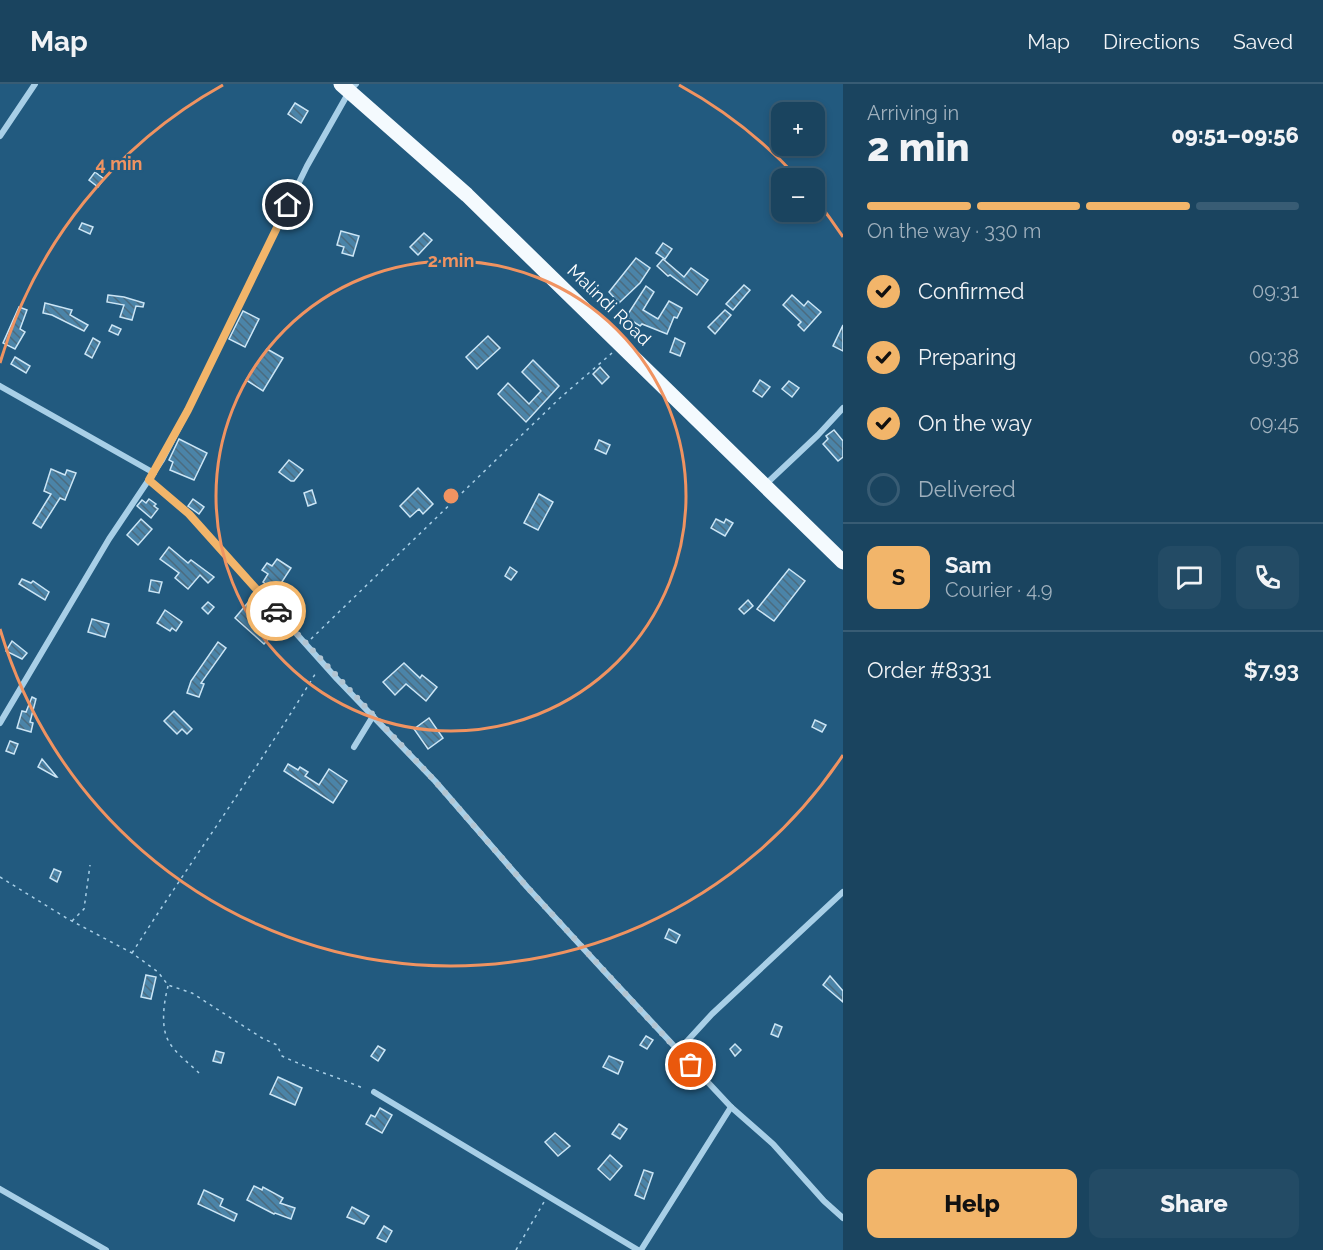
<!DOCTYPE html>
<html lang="en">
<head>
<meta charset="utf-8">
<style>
  :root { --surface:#1a445f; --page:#234b65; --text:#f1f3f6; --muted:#9fb0bd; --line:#385c74; --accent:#f2b56a }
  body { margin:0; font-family:Raleway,sans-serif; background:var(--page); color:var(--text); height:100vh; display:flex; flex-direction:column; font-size:22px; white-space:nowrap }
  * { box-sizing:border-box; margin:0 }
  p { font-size:20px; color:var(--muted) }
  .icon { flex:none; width:33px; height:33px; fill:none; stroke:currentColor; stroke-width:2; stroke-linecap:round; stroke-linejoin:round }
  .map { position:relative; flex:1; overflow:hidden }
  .panel { display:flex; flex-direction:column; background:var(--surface); width:480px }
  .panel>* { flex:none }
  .tools { position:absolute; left:771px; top:18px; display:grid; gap:12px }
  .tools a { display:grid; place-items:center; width:54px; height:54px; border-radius:12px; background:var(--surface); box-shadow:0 3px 9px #0003,0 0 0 2px var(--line); font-size:30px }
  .pin { position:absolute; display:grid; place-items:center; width:51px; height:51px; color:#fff; margin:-26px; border:3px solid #fff; border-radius:50%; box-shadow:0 2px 6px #0007 }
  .courier { position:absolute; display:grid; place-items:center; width:60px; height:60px; margin:-30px; border:4px solid #f2b56a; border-radius:50%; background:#fff; color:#222; box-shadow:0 2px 8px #0007 }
  .headline em { font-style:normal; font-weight:800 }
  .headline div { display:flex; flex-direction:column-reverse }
  .headline { display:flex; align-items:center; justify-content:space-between; height:102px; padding:0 24px }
  h1 { font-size:39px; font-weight:800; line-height:45px }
  .bar { display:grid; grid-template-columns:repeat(4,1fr); gap:9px 6px; align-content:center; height:72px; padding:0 24px }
  .bar i { height:8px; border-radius:4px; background:var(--line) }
  .bar .active { background:var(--accent) }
  .bar p { grid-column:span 4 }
  .line { display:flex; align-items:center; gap:15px; padding:0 24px; border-top:2px solid var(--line) }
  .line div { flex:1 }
  .round { display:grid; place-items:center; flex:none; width:63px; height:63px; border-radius:12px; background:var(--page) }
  ol { padding:0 24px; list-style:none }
  li { display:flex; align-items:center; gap:18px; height:66px }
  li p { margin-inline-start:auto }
  li .icon { padding:6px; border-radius:50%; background:var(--accent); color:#111; stroke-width:4 }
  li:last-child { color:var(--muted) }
  li i { width:33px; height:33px; border:3px solid var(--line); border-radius:50% }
  .action { display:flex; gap:12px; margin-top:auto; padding:12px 24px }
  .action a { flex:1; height:69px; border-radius:12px; background:var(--accent); color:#111; font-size:24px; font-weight:800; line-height:69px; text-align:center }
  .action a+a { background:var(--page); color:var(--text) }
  header { display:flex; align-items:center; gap:36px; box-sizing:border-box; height:84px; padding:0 30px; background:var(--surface); border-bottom:2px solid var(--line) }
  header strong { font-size:28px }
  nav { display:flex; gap:33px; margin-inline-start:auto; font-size:21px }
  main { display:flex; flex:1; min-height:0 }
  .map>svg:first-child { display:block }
  .building { fill:url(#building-back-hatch); stroke:#cbe5f5; stroke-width:1.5 }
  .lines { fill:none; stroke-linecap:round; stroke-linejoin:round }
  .path { stroke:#a8cfe7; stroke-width:1.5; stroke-dasharray:3 4.5; stroke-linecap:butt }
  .minor { stroke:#a8cfe7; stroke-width:6 }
  .trunk { stroke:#f4fafe; stroke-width:15 }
  .done { stroke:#b2c5d2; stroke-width:6; stroke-dasharray:0 10.8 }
  .route { stroke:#f2b56a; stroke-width:8 }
  .ring { fill:none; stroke:#f09361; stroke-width:3 }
  .labels { text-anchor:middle; stroke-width:4.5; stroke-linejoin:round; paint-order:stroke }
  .street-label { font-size:18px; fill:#fff; stroke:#225a7f }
  .centre { fill:#f09361; stroke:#225a7f; stroke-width:3 }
  .ring-label { font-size:18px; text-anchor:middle; font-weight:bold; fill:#f09361; stroke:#225a7f; stroke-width:4.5; stroke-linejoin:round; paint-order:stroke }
</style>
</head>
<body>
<header>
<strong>Map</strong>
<nav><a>Map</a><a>Directions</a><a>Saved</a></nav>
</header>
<main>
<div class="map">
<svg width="843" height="1166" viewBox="0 0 843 1166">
  <defs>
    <pattern id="building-back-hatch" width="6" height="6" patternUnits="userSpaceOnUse" patternTransform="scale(1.5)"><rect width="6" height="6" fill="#4b84a8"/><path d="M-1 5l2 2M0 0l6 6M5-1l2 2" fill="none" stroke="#4b6b7f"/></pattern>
  </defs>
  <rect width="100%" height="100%" fill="#225a7f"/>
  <g class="building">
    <polygon points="295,19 308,27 301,39 288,30"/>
    <polygon points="95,88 104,95 98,103 89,96"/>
    <polygon points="82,139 93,143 90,150 79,145"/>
    <polygon points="341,147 359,152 353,172 342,169 344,163 337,161"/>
    <polygon points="424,149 432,156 418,171 410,163"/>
    <polygon points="663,159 672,165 665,175 656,169"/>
    <polygon points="636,174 650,184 640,199 619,219 609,208"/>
    <polygon points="663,175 684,193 691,184 708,196 697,211 670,191 668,192 657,182"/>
    <polygon points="744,201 750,206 733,226 726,220"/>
    <polygon points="646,202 654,208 643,226 658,235 669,217 682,224 677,234 674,233 667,250 642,240 640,242 626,233"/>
    <polygon points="108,211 124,213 144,219 143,223 136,222 132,236 120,233 124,221 107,218"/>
    <polygon points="792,211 804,222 808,217 821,228 804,247 798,241 801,238 783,221"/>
    <polygon points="45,219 72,226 70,231 88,241 84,247 52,231 43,229"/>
    <polygon points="19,223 27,226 20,245 25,248 15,265 3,259"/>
    <polygon points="725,226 731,231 715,250 708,243"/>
    <polygon points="243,227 259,235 245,263 229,255"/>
    <polygon points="112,241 121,245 118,251 109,247"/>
    <polygon points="843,241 843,267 833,262"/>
    <polygon points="488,252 500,264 477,285 466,273"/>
    <polygon points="93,254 100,258 92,274 85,270"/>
    <polygon points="675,254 685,259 680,272 670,268"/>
    <polygon points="267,265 283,274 263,307 246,296"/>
    <polygon points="15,273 30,282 26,289 11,280"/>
    <polygon points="533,276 559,302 526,338 498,310 508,299 529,320 541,307 522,288"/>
    <polygon points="600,283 609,293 602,300 593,290"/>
    <polygon points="760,296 770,303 762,313 753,307"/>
    <polygon points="789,297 799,304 792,313 782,305"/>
    <polygon points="834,346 843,357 843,373 838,377 823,360 828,355 826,352"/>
    <polygon points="179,355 207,369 194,396 170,386 173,378 169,376"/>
    <polygon points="599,356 610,361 606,370 595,365"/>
    <polygon points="289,376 303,386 294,397 291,397 279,388"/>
    <polygon points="51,385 65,391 67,386 76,389 65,416 60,414 41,444 33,439 51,410 44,407"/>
    <polygon points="418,404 433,420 423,430 419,425 410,433 400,422"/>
    <polygon points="312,406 316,419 308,422 304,409"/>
    <polygon points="539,410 553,418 538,446 524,439"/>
    <polygon points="149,415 156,420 154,422 158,425 151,434 137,422 142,416 146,419"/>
    <polygon points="193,415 204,423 199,430 188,422"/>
    <polygon points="141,435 152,445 138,461 127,451"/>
    <polygon points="716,435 724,439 726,435 733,439 725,452 711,444"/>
    <polygon points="169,463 188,479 191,476 214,493 208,499 200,491 188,505 175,494 179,489 160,475"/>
    <polygon points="277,475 291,484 276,507 263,498 268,490 262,486 267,479 272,482"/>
    <polygon points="510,483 517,488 511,496 505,492"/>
    <polygon points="789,485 805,497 774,537 757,525"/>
    <polygon points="22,495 31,499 33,497 49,508 45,516 19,500"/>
    <polygon points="151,496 162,498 159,509 149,507"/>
    <polygon points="250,516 268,531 265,535 277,546 264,560 235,534"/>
    <polygon points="748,516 753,522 744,530 739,525"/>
    <polygon points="208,518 214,523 208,530 202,524"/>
    <polygon points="165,526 182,538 176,547 172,544 170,547 157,539"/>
    <polygon points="92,535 109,540 105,553 88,548"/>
    <polygon points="12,557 27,569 22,575 6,567"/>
    <polygon points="218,558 226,564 201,599 204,600 199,613 187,609 191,597"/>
    <polygon points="404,579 420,594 422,591 437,603 426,617 406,600 395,611 383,598"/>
    <polygon points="32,613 36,615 30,638 33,639 31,648 17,644 22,627 26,628"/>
    <polygon points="174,627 192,645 187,650 182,645 177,650 164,637"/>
    <polygon points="429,634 443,654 428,665 414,645"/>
    <polygon points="815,636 826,641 822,648 812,643"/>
    <polygon points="10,657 18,660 14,670 6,667"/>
    <polygon points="42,675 57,693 56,693 38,683"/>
    <polygon points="288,680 298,686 300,683 308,688 305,692 319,701 329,685 347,697 333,719 284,687"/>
    <polygon points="54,785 61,788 57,798 50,794"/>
    <polygon points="669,845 680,851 676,859 665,854"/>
    <polygon points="146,891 156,893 151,915 141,913"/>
    <polygon points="830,892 843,907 843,918 823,901"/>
    <polygon points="775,940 782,943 778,953 771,950"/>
    <polygon points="646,952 653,956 647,965 640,961"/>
    <polygon points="735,960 741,966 735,972 730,965"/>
    <polygon points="378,962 385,966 378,977 371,972"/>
    <polygon points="216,967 224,969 221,979 213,977"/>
    <polygon points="609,972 623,978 618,990 603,983"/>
    <polygon points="278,993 302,1004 295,1021 270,1010"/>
    <polygon points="380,1024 392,1031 382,1049 366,1040 371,1031 375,1033"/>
    <polygon points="619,1040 627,1045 620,1055 612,1050"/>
    <polygon points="555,1049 570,1062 558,1072 545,1058"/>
    <polygon points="610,1071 622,1082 610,1096 598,1085"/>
    <polygon points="644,1086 653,1089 644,1115 635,1111"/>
    <polygon points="254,1102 262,1106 263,1103 283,1114 280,1119 295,1124 291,1135 275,1129 274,1130 247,1116"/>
    <polygon points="204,1106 223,1115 220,1122 237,1130 234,1137 198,1120"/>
    <polygon points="352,1123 369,1132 364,1140 347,1133"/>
    <polygon points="384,1142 392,1147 386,1158 377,1154"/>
  </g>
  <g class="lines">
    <g class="path">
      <polyline points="311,555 560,314 612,269"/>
      <path d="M0,793l68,42 64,34 26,19 10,13 24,8 70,45 15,7 5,11c27,13 56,21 83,33"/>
      <polyline points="72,837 84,825 90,781"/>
      <path d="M132,869c61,-95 127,-186 185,-282"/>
      <path d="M168,902c-4,16 -8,41 1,56 7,12 21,22 30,31"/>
      <polyline points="516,1166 544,1118"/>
    </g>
    <g class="minor">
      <polyline points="0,52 35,0"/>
      <polyline points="0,302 154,389"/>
      <polyline points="149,396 189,430 337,595 435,697 527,803 604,887 731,1023 773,1060 824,1117 843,1134"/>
      <polyline points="766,400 818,351 843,324"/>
      <polyline points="0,639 109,455 162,376 188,326 307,82 350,6 356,0"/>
      <polyline points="354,663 373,632"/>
      <polyline points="678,967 712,930 843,808"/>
      <polyline points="374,1008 638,1166"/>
      <polyline points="0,1105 106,1166"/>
      <polyline points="641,1166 731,1023"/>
    </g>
    <polyline class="trunk" points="341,0 467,111 843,478"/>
  </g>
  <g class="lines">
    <polyline class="done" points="276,527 435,697 527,803 691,981"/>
    <polyline class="route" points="276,527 189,430 149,396 188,326 288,121"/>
  </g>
  <g class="ring">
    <circle cx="451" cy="412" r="235"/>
    <path d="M843 671A470 470 0 0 1 0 545M0 279A470 470 0 0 1 223 1M679 1A470 470 0 0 1 798 94M816 116A470 470 0 0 1 843 153"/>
  </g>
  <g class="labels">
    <g class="street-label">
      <text transform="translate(609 221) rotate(44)" y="6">Malindi Road</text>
    </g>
  </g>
  <circle cx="451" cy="412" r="9" class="centre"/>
  <g class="ring-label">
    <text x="119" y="86">4 min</text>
    <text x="451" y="183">2 min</text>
  </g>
</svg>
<div class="tools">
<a>+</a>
<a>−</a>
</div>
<div class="pin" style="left:691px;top:981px;background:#ea580c"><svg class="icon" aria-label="bag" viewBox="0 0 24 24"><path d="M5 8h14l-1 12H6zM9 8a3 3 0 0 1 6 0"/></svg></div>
<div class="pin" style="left:288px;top:121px;background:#1f2937"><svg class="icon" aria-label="home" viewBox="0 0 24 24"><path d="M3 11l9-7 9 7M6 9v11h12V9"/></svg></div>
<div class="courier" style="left:276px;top:527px"><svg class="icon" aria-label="car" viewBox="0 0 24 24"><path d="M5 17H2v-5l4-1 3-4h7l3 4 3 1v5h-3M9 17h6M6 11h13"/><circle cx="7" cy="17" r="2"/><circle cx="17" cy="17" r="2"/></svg></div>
</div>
<section class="panel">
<div class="headline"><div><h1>2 min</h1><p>Arriving in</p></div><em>09:51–09:56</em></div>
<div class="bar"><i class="active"></i><i class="active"></i><i class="active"></i><i></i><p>On the way · 330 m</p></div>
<ol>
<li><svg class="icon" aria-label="check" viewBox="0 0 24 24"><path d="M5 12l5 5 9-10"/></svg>Confirmed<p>09:31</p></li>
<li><svg class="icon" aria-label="check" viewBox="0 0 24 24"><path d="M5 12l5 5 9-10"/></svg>Preparing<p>09:38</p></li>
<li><svg class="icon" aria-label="check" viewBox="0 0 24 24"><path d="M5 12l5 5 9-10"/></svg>On the way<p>09:45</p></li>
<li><i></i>Delivered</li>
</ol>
<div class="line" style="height:108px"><b class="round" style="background:var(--accent);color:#111">S</b><div><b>Sam</b><p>Courier · 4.9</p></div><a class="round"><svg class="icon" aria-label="chat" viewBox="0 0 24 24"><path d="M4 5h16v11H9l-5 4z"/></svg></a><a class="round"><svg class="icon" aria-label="phone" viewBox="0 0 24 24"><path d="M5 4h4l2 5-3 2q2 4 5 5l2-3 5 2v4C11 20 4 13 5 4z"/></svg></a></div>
<div class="line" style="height:78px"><div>Order #8331</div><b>$7.93</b></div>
<div class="action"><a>Help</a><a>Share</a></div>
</section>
</main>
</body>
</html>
